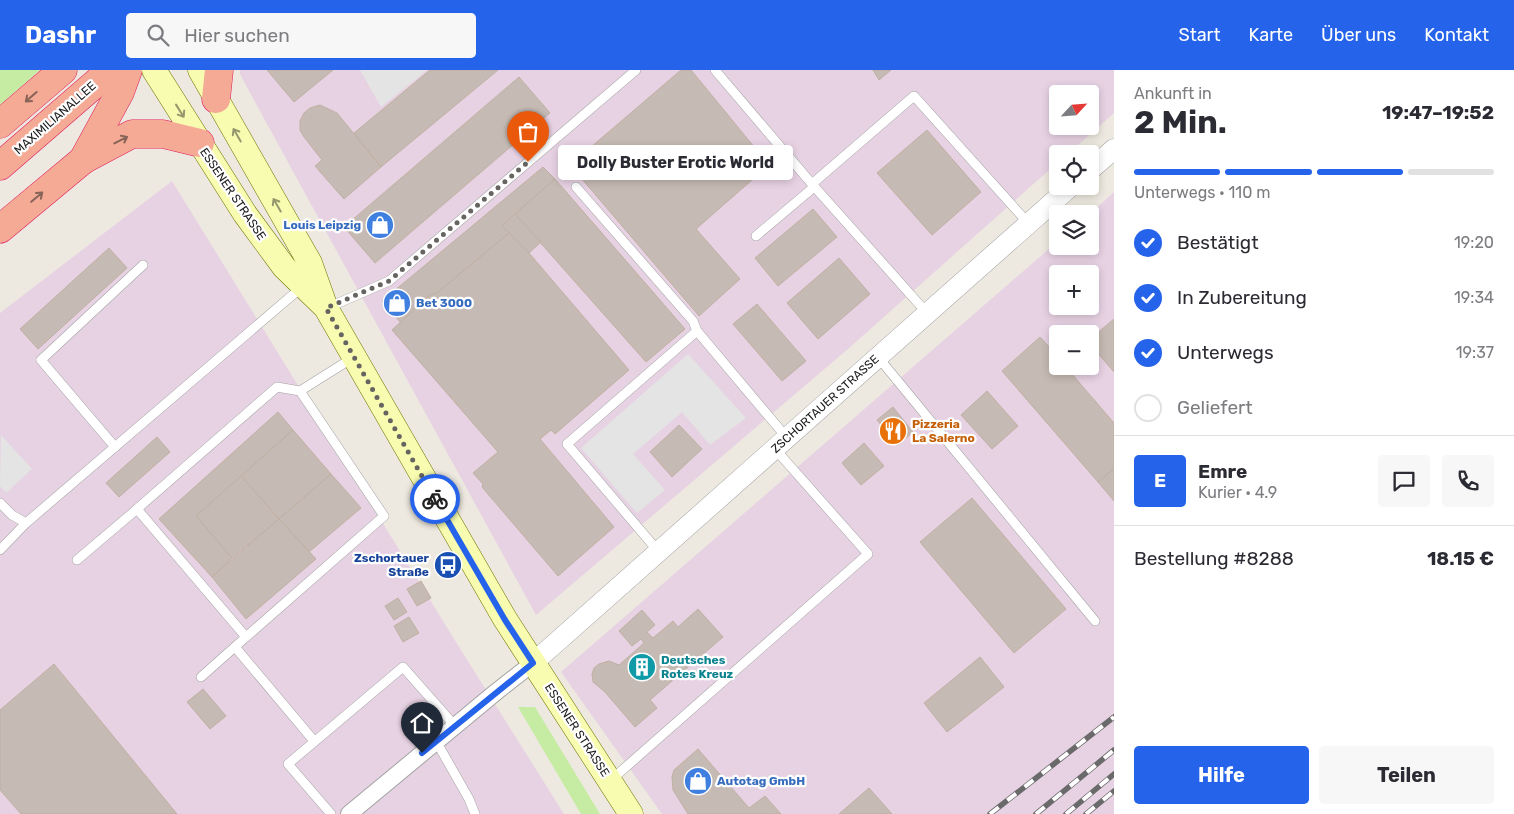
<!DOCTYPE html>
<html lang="de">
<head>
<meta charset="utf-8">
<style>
  :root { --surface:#fff; --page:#f7f7f7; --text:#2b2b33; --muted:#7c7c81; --line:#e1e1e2; --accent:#2563eb }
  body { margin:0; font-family:Rubik,sans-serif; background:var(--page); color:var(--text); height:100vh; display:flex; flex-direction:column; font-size:19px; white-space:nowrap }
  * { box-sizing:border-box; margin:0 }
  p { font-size:16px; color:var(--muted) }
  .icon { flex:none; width:28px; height:28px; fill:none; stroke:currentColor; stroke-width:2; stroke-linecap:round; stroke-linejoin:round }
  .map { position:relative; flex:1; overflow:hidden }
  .details { display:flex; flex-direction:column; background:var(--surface); width:400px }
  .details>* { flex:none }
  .needle { width:32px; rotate:64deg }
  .buttons { position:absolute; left:1049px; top:15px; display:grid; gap:10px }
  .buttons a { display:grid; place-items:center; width:50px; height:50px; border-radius:5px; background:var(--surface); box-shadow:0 2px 8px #0003; font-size:25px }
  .pin { position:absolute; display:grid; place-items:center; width:42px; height:42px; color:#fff; margin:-51px -21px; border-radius:50% 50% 50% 0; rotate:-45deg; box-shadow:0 0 5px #0007 }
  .pin .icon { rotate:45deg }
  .courier { position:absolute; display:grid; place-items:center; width:50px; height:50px; margin:-25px; border:4px solid #2563eb; border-radius:50%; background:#fff; color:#222; box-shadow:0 1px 6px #0007 }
  .bubble { position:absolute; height:35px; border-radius:5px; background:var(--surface); box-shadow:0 2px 8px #0003; font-size:16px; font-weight:700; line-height:35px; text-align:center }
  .overview em { font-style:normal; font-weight:700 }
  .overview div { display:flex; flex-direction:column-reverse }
  .overview { display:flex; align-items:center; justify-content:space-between; height:85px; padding:0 20px }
  h1 { font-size:32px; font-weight:700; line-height:38px }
  .bar { display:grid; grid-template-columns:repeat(4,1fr); gap:8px 5px; align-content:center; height:60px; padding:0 20px }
  .bar i { height:6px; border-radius:4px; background:var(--line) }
  .bar .active { background:var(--accent) }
  .bar p { grid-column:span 4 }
  .line { display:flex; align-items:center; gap:12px; padding:0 20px; border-top:1px solid var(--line) }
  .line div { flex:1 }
  .round { display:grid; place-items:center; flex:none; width:52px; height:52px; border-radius:5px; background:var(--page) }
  ol { padding:0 20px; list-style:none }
  li { display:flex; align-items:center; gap:15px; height:55px }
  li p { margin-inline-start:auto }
  li .icon { padding:5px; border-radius:50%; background:var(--accent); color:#fff; stroke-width:4 }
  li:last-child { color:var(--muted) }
  li i { width:28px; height:28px; border:2px solid var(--line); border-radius:50% }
  .primary-button { display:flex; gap:10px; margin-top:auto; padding:10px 20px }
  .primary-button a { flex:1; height:58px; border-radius:5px; background:var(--accent); color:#fff; font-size:20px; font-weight:700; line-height:58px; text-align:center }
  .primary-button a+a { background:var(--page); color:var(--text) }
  header { display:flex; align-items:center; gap:30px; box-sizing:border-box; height:70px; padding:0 25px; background:var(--accent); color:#fff }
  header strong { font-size:24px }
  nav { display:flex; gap:28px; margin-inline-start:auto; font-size:18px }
  .search { width:350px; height:45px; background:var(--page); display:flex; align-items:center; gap:12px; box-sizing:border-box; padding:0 18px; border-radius:5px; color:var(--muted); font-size:19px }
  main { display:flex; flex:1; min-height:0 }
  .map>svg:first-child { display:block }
  .industrial { fill:#e7d2e3; fill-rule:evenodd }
  .grass { fill:#c6eca3 }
  .parking { fill:#e4e4e4 }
  .building { fill:#c6bbb4; stroke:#c0afa2 }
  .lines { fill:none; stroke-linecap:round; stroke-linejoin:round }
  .service-casing { stroke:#a3a3a3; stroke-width:10 }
  .minor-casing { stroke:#a3a3a3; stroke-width:18 }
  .tertiary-casing { stroke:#a3a3a3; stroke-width:21 }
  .secondary-casing { stroke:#687500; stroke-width:25 }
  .trunk-casing { stroke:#df1b5d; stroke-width:29 }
  .service { stroke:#fff; stroke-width:9 }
  .minor { stroke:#fff; stroke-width:16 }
  .tertiary { stroke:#fff; stroke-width:20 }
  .secondary { stroke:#f8fcb0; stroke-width:24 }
  .trunk { stroke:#f4aa95; stroke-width:28 }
  .rail-casing { stroke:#6a6a6a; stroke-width:5.5 }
  .rail { stroke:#fff; stroke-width:4; stroke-dasharray:11; stroke-linecap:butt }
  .oneway { stroke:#886358 }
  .oneway2 { stroke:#95976d }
  .done { stroke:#666461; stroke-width:5; stroke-dasharray:0 9 }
  .route { stroke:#2563eb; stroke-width:6 }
  .labels { text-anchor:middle; stroke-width:4.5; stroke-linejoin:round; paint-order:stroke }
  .street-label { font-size:12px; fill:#1c1c1c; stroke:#fff }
  .shop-label { font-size:12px; font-weight:bold; fill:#366cbe; stroke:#fff; text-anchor:start }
  .food-label { font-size:12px; font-weight:bold; fill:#c56008; stroke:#fff; text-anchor:start }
  .transit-label { font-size:12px; font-weight:bold; fill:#164399; stroke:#fff; text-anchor:end }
  .culture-label { font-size:12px; font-weight:bold; fill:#0d838f; stroke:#fff; text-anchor:start }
</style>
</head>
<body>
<header>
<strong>Dashr</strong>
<div class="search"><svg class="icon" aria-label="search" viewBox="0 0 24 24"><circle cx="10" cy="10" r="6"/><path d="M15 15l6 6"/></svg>Hier suchen</div>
<nav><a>Start</a><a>Karte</a><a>Über uns</a><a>Kontakt</a></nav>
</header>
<main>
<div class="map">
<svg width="1114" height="744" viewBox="0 0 1114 744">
  <rect width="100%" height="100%" fill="#eee9e0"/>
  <g class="industrial">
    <path d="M240,0h874v43l-46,41h-10l-1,9 -209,186 -312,266 -281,-513 -15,-28zM1058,24h32v32h-32z"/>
    <polygon points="172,111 456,572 564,744 0,744 0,243"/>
    <path d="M1114,122v622h-452l-101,-142 496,-430 1,4h32v-32zM1058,204h32v32h-32zM1058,264h32v32h-32z"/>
  </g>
  <g class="grass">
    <polygon points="1,0 40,0 0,35 0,1"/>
    <polygon points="518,637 535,637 600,744 581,744"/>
  </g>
  <g class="parking">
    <polygon points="360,0 427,0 381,37"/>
    <polygon points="688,284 746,348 710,375 682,342 633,384 665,420 637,443 581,378"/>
    <polygon points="1,365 32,399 6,423 0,416"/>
  </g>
  <g class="building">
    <polygon points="267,0 333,0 294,32"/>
    <polygon points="430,0 498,0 381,97 354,63"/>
    <polygon points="681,0 691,0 769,95 696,159 740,209 699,246 570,95"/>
    <polygon points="873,0 891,0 879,10"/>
    <polygon points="519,7 550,43 375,193 344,157"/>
    <polygon points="320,35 337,43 381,97 344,129 315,96 322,90 304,67 300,60 300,51 304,43 310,38"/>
    <polygon points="927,60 981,122 932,165 877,103"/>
    <polygon points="543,97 555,109 502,156 509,163 437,223 430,225 401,253 382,231"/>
    <polygon points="555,109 685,259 646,292 515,144"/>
    <polygon points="813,139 837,167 778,216 755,188"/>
    <polygon points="515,144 541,172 529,183 502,156"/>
    <polygon points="509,163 529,183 629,300 555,364 551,360 540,369 614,457 558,506 482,417 483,414 473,403 498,382 392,260 430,225 437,223"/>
    <polygon points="109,178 127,198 38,279 20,259"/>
    <polygon points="839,188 870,224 818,269 787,233"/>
    <polygon points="757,234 806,291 782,311 733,254"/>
    <polygon points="1114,249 1114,302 1090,274 1090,269"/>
    <polygon points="1040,267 1058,287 1058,296 1065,296 1114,353 1114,399 1098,412 1002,301"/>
    <polygon points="987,321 1018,356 992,379 961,345"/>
    <polygon points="893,337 913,362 898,375 877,350"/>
    <polygon points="278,342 293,360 196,446 232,488 212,507 159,449"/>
    <polygon points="679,355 702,379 672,407 650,382"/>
    <polygon points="293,360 331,404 279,449 241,406"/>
    <polygon points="157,367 170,382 119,427 106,413"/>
    <polygon points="864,373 884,396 861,415 842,393"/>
    <polygon points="1114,399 1114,431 1098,412"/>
    <polygon points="331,404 361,438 309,482 279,449"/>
    <polygon points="241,406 279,449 232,488 196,446"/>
    <polygon points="972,428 1066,539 1014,583 920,472"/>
    <polygon points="279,449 316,489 246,549 212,507"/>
    <polygon points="421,511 431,528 417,536 407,519"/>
    <polygon points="398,528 407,542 394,550 385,536"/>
    <polygon points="698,539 723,567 650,630 657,638 635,657 605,622 593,612 592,604 594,598 599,594 609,591 619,595 644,573 641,569 632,576 619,561 642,540 655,555 647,562 653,568 673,551 678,557"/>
    <polygon points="409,547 419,563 403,572 394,556"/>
    <polygon points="980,587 1004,617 947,662 924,633"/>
    <polygon points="54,594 177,744 21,744 0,720 0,640"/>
    <polygon points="203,619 226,646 210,659 187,632"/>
    <polygon points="698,679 749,738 765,726 781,744 688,744 673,720 672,707 674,700"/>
    <polygon points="869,718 892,744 839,744"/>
  </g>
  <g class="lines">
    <defs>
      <g id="service">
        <polyline points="715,0 812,114"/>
        <polyline points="576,117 693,251 697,261"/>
        <polyline points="756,166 814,117"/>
        <polyline points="327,238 389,211 636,0"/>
        <polyline points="927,243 812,114 914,26 1028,153"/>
        <polyline points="878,287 1095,551"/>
        <polyline points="300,321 277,317 137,439 246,567 384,446 300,321 354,287"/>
        <polyline points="115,377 41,290 143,195"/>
        <polyline points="0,433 12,445 26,453"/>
        <polyline points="0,480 26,453 303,216"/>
        <polyline points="658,481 567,374 697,261 787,368"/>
        <polyline points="77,490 137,439"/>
        <polyline points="235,577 314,671"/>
        <polyline points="201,607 246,567"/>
        <polyline points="436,671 469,729 475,744"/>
        <polyline points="611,710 868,484 775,379"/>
        <polyline points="331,744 288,694 403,597 455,656"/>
      </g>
      <polyline id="minor" points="349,744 496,622 533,593"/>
      <g id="tertiary">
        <polyline points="1090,100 1114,79"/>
        <polyline points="533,593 1071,116"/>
      </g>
      <g id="secondary">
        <polyline points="154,0 245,144 284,197 323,235"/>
        <polyline points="200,0 310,193 326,238 505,549 631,744"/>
      </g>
      <g id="trunk">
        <polyline points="216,29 219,0"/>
        <polyline points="0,54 63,0"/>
        <polyline points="83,90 120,22 128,0"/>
        <polyline points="0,96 111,0"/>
        <polyline points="0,159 83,90 132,64 163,64 200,73"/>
      </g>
    </defs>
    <use href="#service" class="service-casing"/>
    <use href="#minor" class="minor-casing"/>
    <use href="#tertiary" class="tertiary-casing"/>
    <use href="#secondary" class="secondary-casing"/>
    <use href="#trunk" class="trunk-casing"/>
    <use href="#service" class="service"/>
    <use href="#minor" class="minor"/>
    <use href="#tertiary" class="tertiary"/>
    <use href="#secondary" class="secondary"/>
    <use href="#trunk" class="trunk"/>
    <defs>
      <g id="rail">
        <polyline points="990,744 1114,647"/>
        <polyline points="1036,744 1114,680"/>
        <polyline points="1066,744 1114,704"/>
        <polyline points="1086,744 1114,721"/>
      </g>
    </defs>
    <use href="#rail" class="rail-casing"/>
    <use href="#rail" class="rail"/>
  </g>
  <defs><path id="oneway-shaft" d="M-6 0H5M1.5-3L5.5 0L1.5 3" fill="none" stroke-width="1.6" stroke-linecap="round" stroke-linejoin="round" transform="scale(1.25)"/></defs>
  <g class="oneway">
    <use href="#oneway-shaft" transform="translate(31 27) rotate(139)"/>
    <use href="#oneway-shaft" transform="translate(121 70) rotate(-27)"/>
    <use href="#oneway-shaft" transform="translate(37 127) rotate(-40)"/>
  </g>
  <g class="oneway2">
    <use href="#oneway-shaft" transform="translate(180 41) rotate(58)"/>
    <use href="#oneway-shaft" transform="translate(237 65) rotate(-120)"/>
    <use href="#oneway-shaft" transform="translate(277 135) rotate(-120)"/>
  </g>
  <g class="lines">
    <polyline class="done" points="435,429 326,238 389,211 528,92"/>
    <polyline class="route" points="422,683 533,593 505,550 435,429"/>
  </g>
  <defs>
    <symbol id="shop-disc" viewBox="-11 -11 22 22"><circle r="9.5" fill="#3f7fe0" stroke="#fff"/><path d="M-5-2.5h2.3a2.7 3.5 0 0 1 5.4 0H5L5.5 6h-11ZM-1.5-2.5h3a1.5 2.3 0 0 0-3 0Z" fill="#fff"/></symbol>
    <symbol id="restaurant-disc" viewBox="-11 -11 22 22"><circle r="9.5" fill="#e8710a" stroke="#fff"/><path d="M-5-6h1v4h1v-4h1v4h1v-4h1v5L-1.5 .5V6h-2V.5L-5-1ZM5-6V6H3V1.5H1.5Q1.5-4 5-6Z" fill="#fff"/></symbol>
    <symbol id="bus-disc" viewBox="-11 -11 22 22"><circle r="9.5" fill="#1a4fb4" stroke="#fff"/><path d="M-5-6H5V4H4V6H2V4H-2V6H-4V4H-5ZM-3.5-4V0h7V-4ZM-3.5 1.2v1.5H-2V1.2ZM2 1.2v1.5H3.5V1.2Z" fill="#fff"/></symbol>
    <symbol id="building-disc" viewBox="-11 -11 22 22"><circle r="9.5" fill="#0f9aa8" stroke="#fff"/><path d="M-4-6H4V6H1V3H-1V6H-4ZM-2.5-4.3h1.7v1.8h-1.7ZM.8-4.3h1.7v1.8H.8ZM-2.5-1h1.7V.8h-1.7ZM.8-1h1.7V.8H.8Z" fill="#fff"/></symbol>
  </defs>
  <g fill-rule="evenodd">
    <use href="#shop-disc" x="364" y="139" width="32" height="32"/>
    <use href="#shop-disc" x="381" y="217" width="32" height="32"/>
    <use href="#restaurant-disc" x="877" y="345" width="32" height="32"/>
    <use href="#bus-disc" x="432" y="479" width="32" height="32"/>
    <use href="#building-disc" x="626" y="581" width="32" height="32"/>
    <use href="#shop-disc" x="682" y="695" width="32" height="32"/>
  </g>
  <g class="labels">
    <g class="street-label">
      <text transform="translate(55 48) rotate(-41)" y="4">MAXIMILIANALLEE</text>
      <text transform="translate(233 124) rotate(56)" y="4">ESSENER STRASSE</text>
      <text transform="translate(825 334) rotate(-42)" y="4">ZSCHORTAUER STRASSE</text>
      <text transform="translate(577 660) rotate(57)" y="4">ESSENER STRASSE</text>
    </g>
    <g class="shop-label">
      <text x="361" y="159" text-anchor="end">Louis Leipzig</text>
      <text x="416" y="237">Bet 3000</text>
      <text x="717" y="715">Autotag GmbH</text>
    </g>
    <g class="food-label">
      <text x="912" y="358">Pizzeria<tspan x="912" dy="14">La Salerno</tspan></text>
    </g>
    <g class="transit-label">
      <text x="429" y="492">Zschortauer<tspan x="429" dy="14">Straße</tspan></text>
    </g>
    <g class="culture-label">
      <text x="661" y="594">Deutsches<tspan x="661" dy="14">Rotes Kreuz</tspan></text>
    </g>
  </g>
</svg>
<div class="buttons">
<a><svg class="needle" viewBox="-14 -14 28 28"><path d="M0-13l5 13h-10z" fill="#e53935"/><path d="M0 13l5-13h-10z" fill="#7c7c81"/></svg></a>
<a><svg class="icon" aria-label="locate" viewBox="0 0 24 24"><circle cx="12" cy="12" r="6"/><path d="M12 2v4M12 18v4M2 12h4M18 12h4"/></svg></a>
<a><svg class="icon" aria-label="layers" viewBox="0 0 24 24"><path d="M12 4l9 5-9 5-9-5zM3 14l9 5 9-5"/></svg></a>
<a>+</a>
<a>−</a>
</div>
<div class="pin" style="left:528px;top:92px;background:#ea580c"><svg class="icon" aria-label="bag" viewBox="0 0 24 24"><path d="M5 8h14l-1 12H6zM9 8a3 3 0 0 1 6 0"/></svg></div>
<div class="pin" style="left:422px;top:683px;background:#1f2937"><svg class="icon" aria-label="home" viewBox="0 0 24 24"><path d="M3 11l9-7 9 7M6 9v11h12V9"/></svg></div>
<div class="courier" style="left:435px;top:429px"><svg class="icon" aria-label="bike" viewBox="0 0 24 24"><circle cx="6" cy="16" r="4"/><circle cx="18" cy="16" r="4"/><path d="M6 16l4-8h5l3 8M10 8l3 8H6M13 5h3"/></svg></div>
<div class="bubble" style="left:558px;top:75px;width:235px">Dolly Buster Erotic World</div>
</div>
<section class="details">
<div class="overview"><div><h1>2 Min.</h1><p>Ankunft in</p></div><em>19:47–19:52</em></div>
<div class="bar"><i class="active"></i><i class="active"></i><i class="active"></i><i></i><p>Unterwegs · 110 m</p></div>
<ol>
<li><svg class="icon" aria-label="check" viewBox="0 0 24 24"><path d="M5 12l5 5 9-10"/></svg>Bestätigt<p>19:20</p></li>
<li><svg class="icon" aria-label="check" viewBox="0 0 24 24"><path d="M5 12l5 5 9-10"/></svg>In Zubereitung<p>19:34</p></li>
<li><svg class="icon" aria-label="check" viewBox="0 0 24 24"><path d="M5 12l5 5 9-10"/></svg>Unterwegs<p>19:37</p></li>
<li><i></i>Geliefert</li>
</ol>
<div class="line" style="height:90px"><b class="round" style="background:var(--accent);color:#fff">E</b><div><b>Emre</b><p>Kurier · 4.9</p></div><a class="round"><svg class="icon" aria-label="chat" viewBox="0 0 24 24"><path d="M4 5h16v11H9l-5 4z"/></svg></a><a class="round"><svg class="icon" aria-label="phone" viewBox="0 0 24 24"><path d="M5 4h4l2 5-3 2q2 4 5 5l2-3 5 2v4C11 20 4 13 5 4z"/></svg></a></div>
<div class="line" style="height:65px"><div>Bestellung #8288</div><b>18.15 €</b></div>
<div class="primary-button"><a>Hilfe</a><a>Teilen</a></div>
</section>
</main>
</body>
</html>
